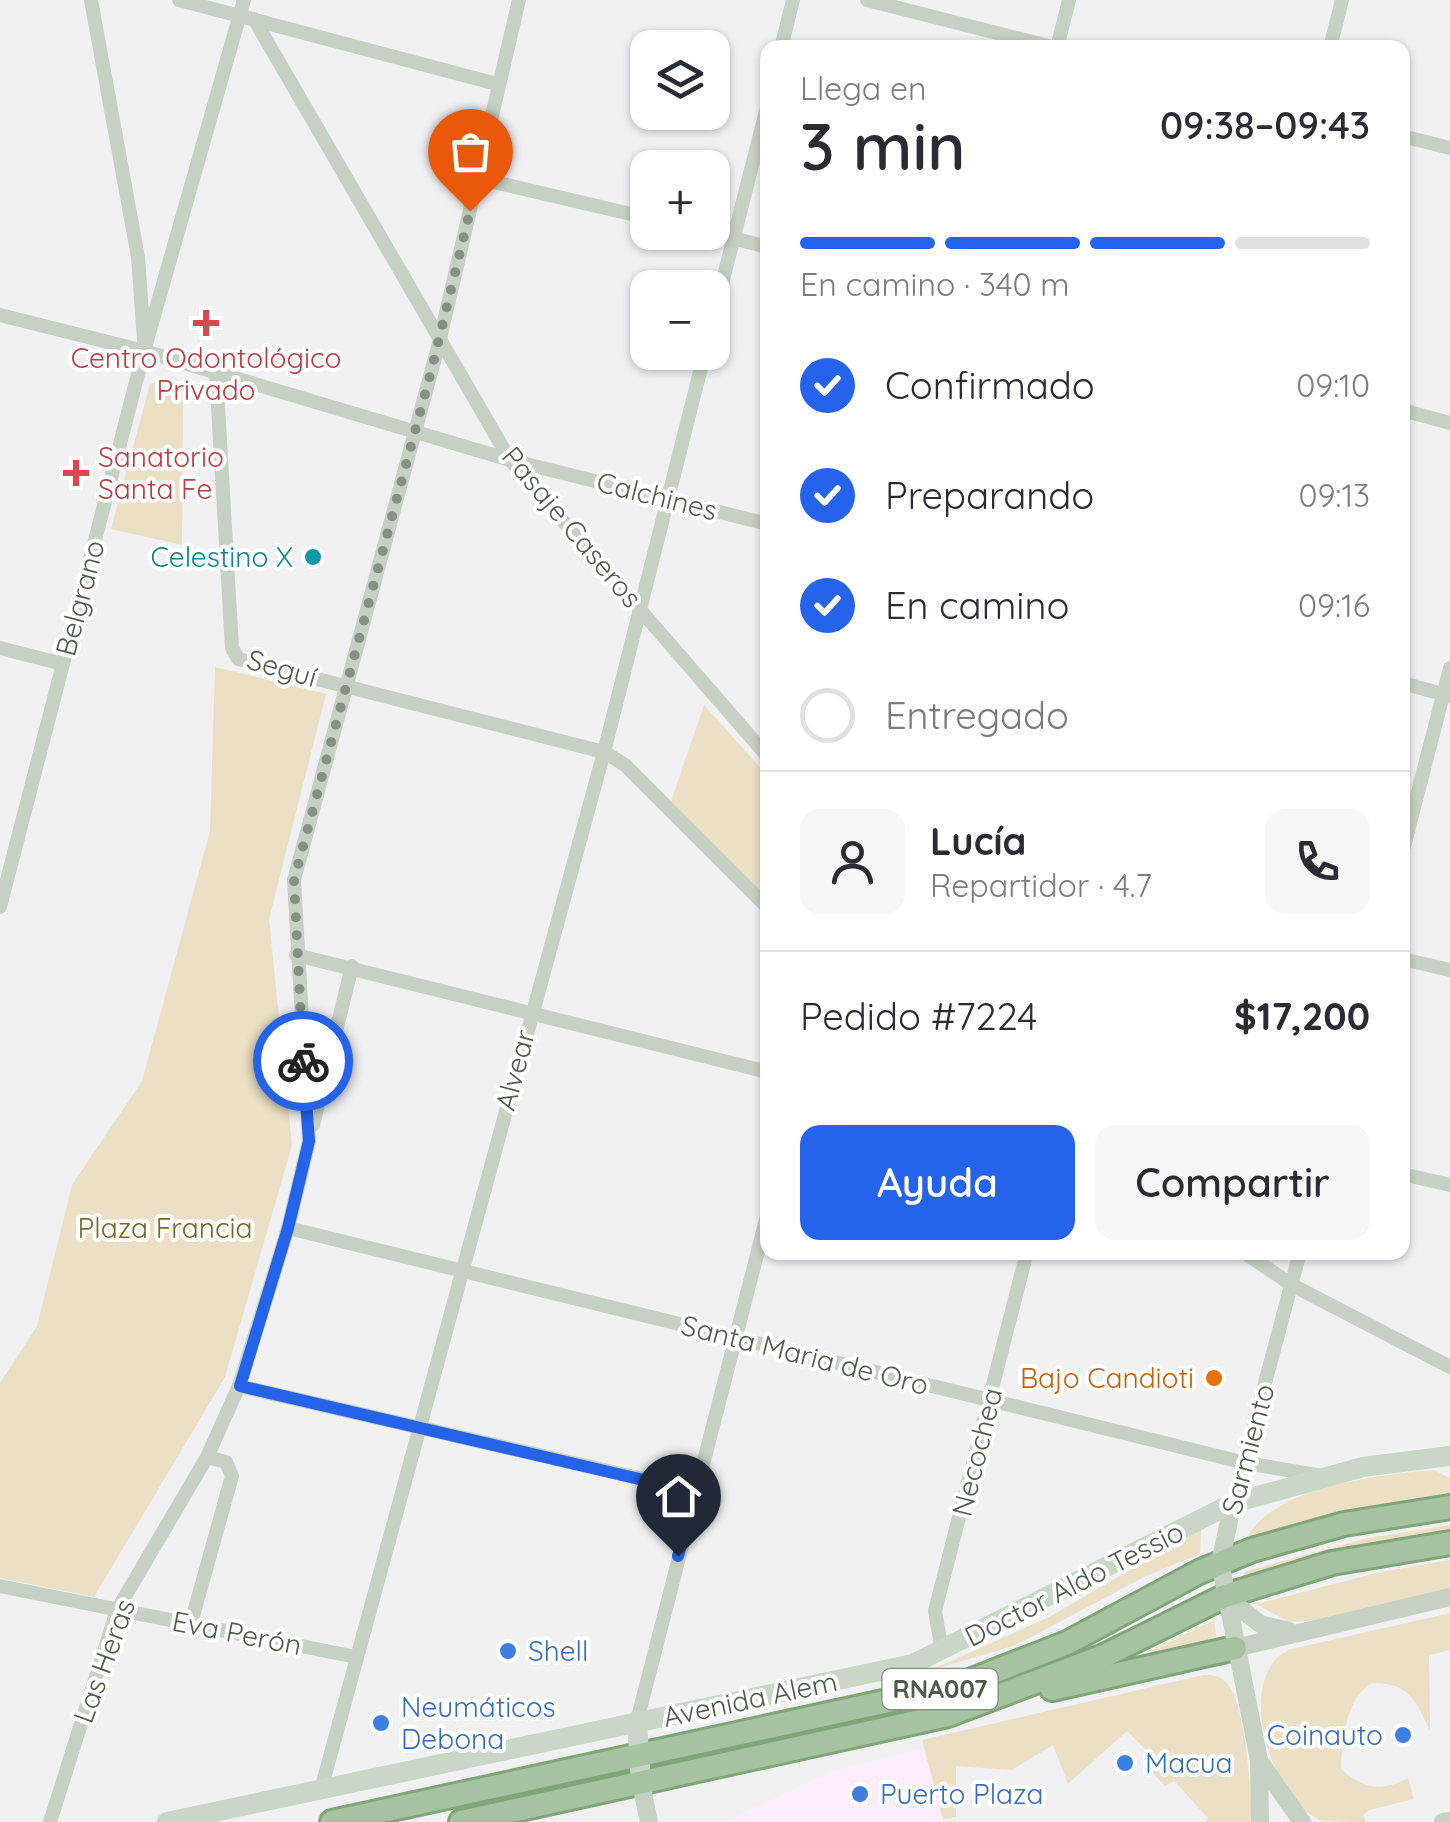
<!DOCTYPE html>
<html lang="es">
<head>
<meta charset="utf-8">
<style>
  :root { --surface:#fff; --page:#f7f7f7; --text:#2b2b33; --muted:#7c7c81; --line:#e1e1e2; --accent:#2563eb }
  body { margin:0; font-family:Quicksand,sans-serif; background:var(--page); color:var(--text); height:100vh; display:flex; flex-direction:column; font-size:38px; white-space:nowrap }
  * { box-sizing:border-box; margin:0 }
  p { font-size:32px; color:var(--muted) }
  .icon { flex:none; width:55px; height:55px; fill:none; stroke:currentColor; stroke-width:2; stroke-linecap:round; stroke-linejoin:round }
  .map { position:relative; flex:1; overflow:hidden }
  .details { position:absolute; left:760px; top:40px; width:650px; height:1220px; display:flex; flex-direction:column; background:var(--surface); border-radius:20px; box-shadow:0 2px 8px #0004 }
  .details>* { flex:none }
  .fabs { position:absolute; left:630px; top:30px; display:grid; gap:20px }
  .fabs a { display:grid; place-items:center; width:100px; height:100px; border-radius:20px; background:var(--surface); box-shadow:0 2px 8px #0004; font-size:50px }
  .pin { position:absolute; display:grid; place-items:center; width:85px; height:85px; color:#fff; margin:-102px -42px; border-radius:50% 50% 50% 0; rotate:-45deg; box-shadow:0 0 10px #0007 }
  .pin .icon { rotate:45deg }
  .courier { position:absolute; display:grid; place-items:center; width:100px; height:100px; margin:-50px; border:8px solid #2563eb; border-radius:50%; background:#fff; color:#222; box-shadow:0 2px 12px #0007 }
  .headline em { font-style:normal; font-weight:600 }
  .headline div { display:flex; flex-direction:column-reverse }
  .headline { display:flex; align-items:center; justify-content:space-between; height:170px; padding:0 40px }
  h1 { font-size:65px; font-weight:600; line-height:75px }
  .bar { display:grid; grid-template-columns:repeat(4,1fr); gap:15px 10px; align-content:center; height:120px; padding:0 40px }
  .bar i { height:12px; border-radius:8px; background:var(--line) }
  .bar .on { background:var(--accent) }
  .bar p { grid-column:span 4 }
  .line { display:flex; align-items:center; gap:25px; padding:0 40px; border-top:2px solid var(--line) }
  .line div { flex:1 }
  .round { display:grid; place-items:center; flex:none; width:105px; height:105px; border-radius:20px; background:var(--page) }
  ol { padding:0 40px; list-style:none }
  li { display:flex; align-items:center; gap:30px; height:110px }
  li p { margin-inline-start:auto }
  li .icon { padding:10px; border-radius:50%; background:var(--accent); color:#fff; stroke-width:4 }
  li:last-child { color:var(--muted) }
  li i { width:55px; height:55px; border:5px solid var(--line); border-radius:50% }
  .cta { display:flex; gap:20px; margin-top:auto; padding:20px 40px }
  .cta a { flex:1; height:115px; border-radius:20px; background:var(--accent); color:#fff; font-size:40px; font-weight:600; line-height:115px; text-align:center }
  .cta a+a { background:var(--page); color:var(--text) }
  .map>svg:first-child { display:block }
  .commercial { fill:#fbedfa }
  .green { fill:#ebe0c5 }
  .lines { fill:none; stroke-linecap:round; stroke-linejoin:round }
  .trunk-casing { stroke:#80a579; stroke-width:28 }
  .minor { stroke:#c6d1c3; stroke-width:14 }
  .tertiary { stroke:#c6d1c3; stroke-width:18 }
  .secondary { stroke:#c8d7c6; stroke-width:20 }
  .trunk { stroke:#a6c3a1; stroke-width:22 }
  .done { stroke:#879085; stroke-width:10; stroke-dasharray:0 18 }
  .route { stroke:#2563eb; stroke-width:12 }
  .health-dot { fill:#e0444e; stroke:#fff; stroke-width:4 }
  .culture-dot { fill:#0f9aa8; stroke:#fff; stroke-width:4 }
  .food-dot { fill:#e8710a; stroke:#fff; stroke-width:4 }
  .shop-dot { fill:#3f7fe0; stroke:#fff; stroke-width:4 }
  .labels { text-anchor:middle; stroke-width:8; stroke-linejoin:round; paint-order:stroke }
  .shield { fill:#fff; stroke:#838d80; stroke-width:2.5 }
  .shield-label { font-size:25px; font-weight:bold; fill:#4e5c4a }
  .health-label { font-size:28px; fill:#be3a42; stroke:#fff }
  .street-label { font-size:28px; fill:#4e5c4a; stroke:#fff }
  .culture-label { font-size:28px; fill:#0d838f; stroke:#fff; text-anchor:end }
  .park-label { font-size:28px; fill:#776722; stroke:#fff }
  .food-label { font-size:28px; fill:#c56008; stroke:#fff; text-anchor:end }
  .shop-label { font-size:28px; fill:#366cbe; stroke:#fff; text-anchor:start }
</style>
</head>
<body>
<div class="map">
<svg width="1450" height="1822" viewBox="0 0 1450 1822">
  <rect width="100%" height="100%" fill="#f1f1f3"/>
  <polygon class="commercial" points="928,1748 944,1822 723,1822 837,1769"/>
  <g class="green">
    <polygon points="168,377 183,391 182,545 111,529 150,384"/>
    <polygon points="215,667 326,694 269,919 292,1145 225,1377 94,1597 0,1578 0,1383 37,1326 72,1185 142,1081 210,831"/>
    <polygon points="704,705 767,775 767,900 671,801"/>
    <path d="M1434,1470l16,8v23l-207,46c19,-60 135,-72 191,-77z"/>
    <polygon points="1450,1525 1450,1535 1245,1581 1243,1576 1246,1571 1369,1538"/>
    <polygon points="1201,1529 1200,1554 1146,1576 1016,1645 931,1670 1049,1617"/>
    <polygon points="1450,1560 1450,1590 1309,1621 1289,1622 1256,1604 1380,1572"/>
    <path d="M1450,1613v37l-21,5 1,76c-13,-27 -19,-49 -58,-48 -27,16 -30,58 -31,86 22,20 42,23 67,9l6,21 -45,11 -6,5 3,7c-14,0 -33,0 -46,-2 -49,-21 -87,-141 -32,-170z"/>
    <polygon points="1214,1620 1217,1642 1152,1657 1151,1651"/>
    <path d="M1203,1675c8,0 16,0 22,6 21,18 26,113 27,141h-47l3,-4 -34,-37 -9,5 -16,-17 8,-8 -30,-30 -59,53 -15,-39 -41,25 -56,-4v51l-13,2 -21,-79z"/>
  </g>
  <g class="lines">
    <defs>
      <g id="trunk">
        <polyline points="1052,1689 1235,1648"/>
        <polyline points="332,1822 957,1686 1067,1643 1199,1572 1252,1550 1344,1524 1450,1507"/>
        <polyline points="461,1822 948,1715 1104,1656 1225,1596 1332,1563 1450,1543"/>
      </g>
    </defs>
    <use href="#trunk" class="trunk-casing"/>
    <g class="minor">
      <polyline points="91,0 138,257 144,340"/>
      <polyline points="179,0 497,84"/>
      <polyline points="867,0 1056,48"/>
      <polyline points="254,19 510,460 768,757"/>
      <polyline points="781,48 793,0"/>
      <polyline points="1057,48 1069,0"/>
      <polyline points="1330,48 1342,0"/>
      <polyline points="1402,136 1450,148"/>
      <polyline points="477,178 648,218"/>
      <polyline points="708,232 768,247"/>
      <polyline points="0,315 144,351 510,460 768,524"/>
      <polyline points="712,323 768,103"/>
      <polyline points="216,372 232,648 238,659 604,752 625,765 768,908"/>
      <polyline points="1402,410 1450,423"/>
      <polyline points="0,648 63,664"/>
      <polyline points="1402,683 1450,696"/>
      <polyline points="1402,854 1450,668"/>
      <polyline points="0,907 144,351 244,0"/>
      <polyline points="296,955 768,1072"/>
      <polyline points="1402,959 1450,970"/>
      <polyline points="313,1125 352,966"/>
      <polyline points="1402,1174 1450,1185"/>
      <polyline points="288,1228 1246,1463 1322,1476"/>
      <polyline points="1243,1252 1292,1285 1450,1367"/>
      <polyline points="239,1386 695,1491"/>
      <polyline points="1233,1503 1300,1252"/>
      <polyline points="0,1586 356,1657"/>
      <polyline points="191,1623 232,1476 226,1462 207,1457"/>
      <polyline points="942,1651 935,1611 1027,1252"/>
      <polyline points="637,1721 768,1212"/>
      <polyline points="322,1786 604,752 705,352"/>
      <polyline points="50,1822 117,1610 207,1457 239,1386 288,1228 309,1141 294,880 439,343 519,0"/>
    </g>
    <g class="tertiary">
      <polyline points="1233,1503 1220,1562 1259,1760 1260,1822"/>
      <polyline points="1225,1596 1260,1624 1289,1631"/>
      <polyline points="1235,1648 1450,1597"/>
      <polyline points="1262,1765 1302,1822"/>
      <polyline points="641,1784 649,1822"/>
      <polyline points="1443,1822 1450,1821"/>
    </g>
    <g class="secondary">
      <polyline points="637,1721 641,1784"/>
      <polyline points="167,1822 913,1664 1233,1503 1363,1467 1450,1456"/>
    </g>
    <use href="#trunk" class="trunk"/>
  </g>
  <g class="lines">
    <polyline class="done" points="303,1061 294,880 431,372 470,211"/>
    <polyline class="route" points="303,1061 309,1141 288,1228 240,1386 695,1492 678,1556"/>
  </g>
  <g class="health-dot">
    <path d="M201 308h10v10h10v10h-10v10h-10v-10h-10v-10h10z"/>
    <path d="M71 458h10v10h10v10h-10v10h-10v-10h-10v-10h10z"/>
  </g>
  <circle class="culture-dot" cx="313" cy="557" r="10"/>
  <circle class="food-dot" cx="1214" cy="1378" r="10"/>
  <g class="shop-dot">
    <circle cx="508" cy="1651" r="10"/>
    <circle cx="381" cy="1723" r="10"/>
    <circle cx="1403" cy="1735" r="10"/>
    <circle cx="1125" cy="1763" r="10"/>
    <circle cx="860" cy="1794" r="10"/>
  </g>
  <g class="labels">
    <rect class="shield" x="882.5" y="1669" width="115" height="40" rx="8"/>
    <g class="shield-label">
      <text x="940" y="1698">RNA007</text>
    </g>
    <g class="health-label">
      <text x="206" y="368">Centro Odontológico<tspan x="206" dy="32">Privado</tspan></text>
      <text x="98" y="467" text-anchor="start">Sanatorio<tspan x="98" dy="32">Santa Fe</tspan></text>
    </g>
    <g class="street-label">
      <text transform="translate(657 496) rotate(14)" y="10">Calchines</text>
      <text transform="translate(572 527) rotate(50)" y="10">Pasaje Caseros</text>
      <text transform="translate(80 598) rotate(-75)" y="10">Belgrano</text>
      <text transform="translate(282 668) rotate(16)" y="10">Seguí</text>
      <text transform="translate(515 1070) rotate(-75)" y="10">Alvear</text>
      <text transform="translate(805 1355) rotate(14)" y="10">Santa Maria de Oro</text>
      <text transform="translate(1248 1449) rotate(-75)" y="10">Sarmiento</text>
      <text transform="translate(977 1452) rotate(-76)" y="10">Necochea</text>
      <text transform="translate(1074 1584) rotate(-27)" y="10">Doctor Aldo Tessio</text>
      <text transform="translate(237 1633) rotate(11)" y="10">Eva Perón</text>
      <text transform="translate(104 1661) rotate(-70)" y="10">Las Heras</text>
      <text transform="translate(750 1699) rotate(-12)" y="10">Avenida Alem</text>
    </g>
    <g class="culture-label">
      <text x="293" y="567">Celestino X</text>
    </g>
    <g class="park-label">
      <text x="165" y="1238">Plaza Francia</text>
    </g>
    <g class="food-label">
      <text x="1194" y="1388">Bajo Candioti</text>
    </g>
    <g class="shop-label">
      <text x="528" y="1661">Shell</text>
      <text x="401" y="1717">Neumáticos<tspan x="401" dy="32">Debona</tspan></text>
      <text x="1383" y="1745" text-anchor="end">Coinauto</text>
      <text x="1145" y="1773">Macua</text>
      <text x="880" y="1804">Puerto Plaza</text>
    </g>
  </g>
</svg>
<div class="fabs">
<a><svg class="icon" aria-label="layers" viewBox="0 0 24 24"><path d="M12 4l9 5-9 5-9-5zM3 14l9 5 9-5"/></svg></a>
<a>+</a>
<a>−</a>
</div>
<div class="pin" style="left:470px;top:211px;background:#ea580c"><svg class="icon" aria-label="bag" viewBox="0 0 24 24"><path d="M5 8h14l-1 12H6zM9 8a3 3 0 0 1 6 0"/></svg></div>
<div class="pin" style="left:678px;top:1556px;background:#1f2937"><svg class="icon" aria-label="home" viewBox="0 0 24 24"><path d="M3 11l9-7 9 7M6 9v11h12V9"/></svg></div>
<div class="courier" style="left:303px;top:1061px"><svg class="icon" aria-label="bike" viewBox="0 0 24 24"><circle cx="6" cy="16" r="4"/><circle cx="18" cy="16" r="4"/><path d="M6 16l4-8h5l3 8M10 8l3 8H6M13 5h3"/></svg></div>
<section class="details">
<div class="headline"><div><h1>3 min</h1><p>Llega en</p></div><em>09:38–09:43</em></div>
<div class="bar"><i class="on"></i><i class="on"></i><i class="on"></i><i></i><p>En camino · 340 m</p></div>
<ol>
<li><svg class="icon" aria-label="check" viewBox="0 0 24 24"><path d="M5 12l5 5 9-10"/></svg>Confirmado<p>09:10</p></li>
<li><svg class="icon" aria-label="check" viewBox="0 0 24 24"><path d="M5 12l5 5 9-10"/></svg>Preparando<p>09:13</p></li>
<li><svg class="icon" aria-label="check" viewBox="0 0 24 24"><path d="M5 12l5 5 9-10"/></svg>En camino<p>09:16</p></li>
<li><i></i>Entregado</li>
</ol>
<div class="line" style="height:180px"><a class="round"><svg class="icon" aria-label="person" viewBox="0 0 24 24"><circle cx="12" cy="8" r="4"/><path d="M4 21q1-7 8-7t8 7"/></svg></a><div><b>Lucía</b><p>Repartidor · 4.7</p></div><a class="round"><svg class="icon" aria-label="phone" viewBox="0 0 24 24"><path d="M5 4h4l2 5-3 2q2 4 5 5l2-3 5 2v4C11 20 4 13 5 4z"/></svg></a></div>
<div class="line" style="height:130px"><div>Pedido #7224</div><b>$17,200</b></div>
<div class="cta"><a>Ayuda</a><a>Compartir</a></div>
</section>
</div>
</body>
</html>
